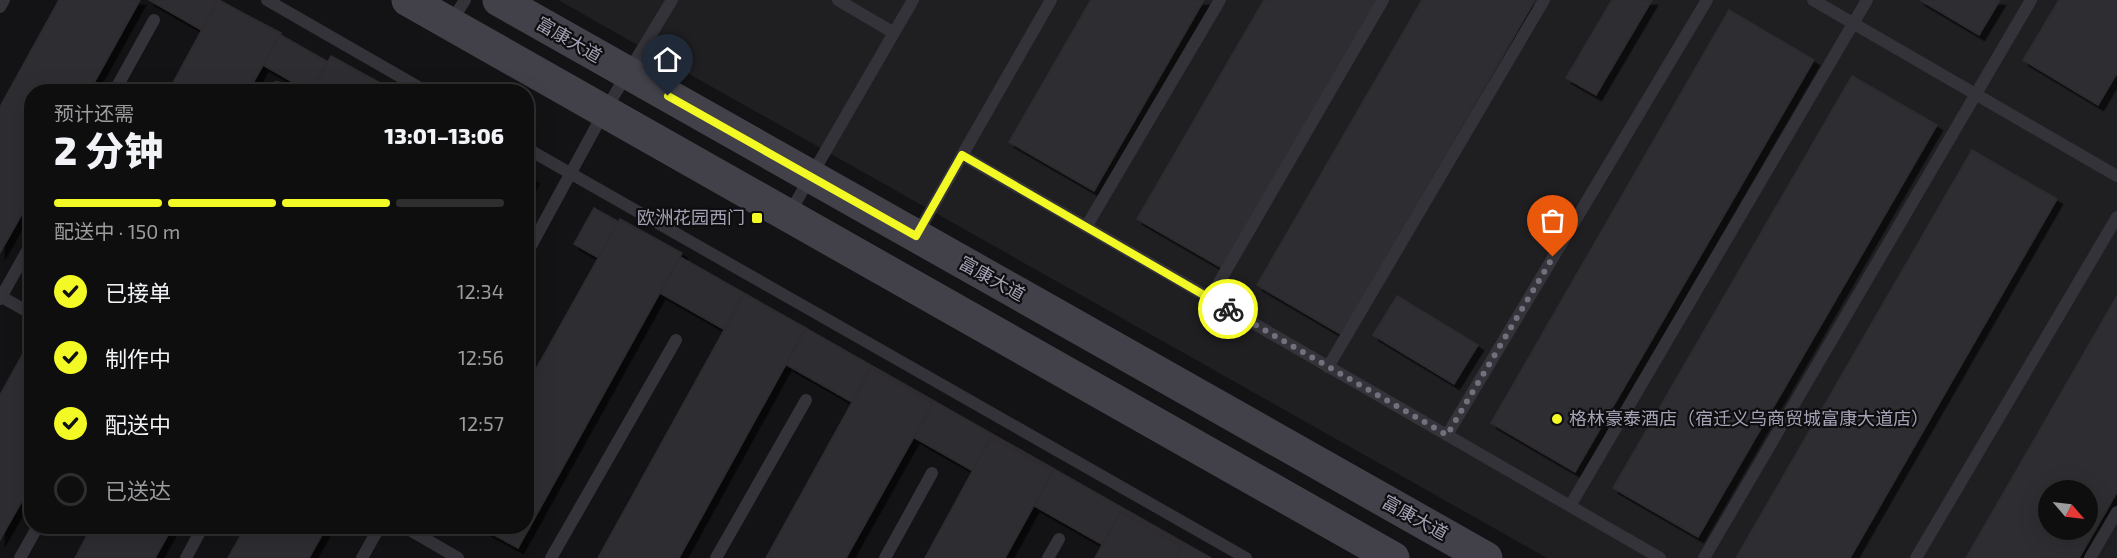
<!DOCTYPE html>
<html lang="zh">
<head>
<meta charset="utf-8">
<style>
  :root { --surface:#0e0e0f; --page:#171718; --text:#f1f3f6; --muted:#9b9c9e; --line:#2e2e2f; --accent:#f2f925 }
  body { margin:0; font-family:"Exo 2","Noto Sans SC",sans-serif; background:var(--page); color:var(--text); height:100vh; display:flex; flex-direction:column; font-size:22px; white-space:nowrap }
  * { box-sizing:border-box; margin:0 }
  p { font-size:20px; color:var(--muted) }
  .icon { flex:none; width:33px; height:33px; fill:none; stroke:currentColor; stroke-width:2; stroke-linecap:round; stroke-linejoin:round }
  .map { position:relative; flex:1; overflow:hidden }
  .side { position:absolute; left:24px; top:84px; width:510px; height:450px; display:flex; flex-direction:column; background:var(--surface); border-radius:24px; box-shadow:0 6px 24px #0002,0 0 0 2px var(--line) }
  .side>* { flex:none }
  .needle { width:39px; rotate:118deg }
  .tools { position:absolute; left:2038px; top:480px; display:grid; gap:12px }
  .tools a { display:grid; place-items:center; width:60px; height:60px; border-radius:50%; background:var(--surface); box-shadow:0 6px 24px #0002,0 0 0 2px var(--line); font-size:30px }
  .pin { position:absolute; display:grid; place-items:center; width:51px; height:51px; color:#fff; margin:-62px -26px; border-radius:50% 50% 50% 0; rotate:-45deg; box-shadow:0 0 6px #0007 }
  .pin .icon { rotate:45deg }
  .courier { position:absolute; display:grid; place-items:center; width:60px; height:60px; margin:-30px; border:4px solid #f2f925; border-radius:50%; background:#fff; color:#222; box-shadow:0 2px 8px #0007 }
  .overview em { font-style:normal; font-weight:800 }
  .overview div { display:flex; flex-direction:column-reverse }
  .overview { display:flex; align-items:center; justify-content:space-between; height:102px; padding:0 30px }
  h1 { font-size:39px; font-weight:800; line-height:45px }
  .bar { display:grid; grid-template-columns:repeat(4,1fr); gap:9px 6px; align-content:center; height:72px; padding:0 30px }
  .bar i { height:8px; border-radius:4px; background:var(--line) }
  .bar .on { background:var(--accent) }
  .bar p { grid-column:span 4 }
  ol { padding:0 30px; list-style:none }
  li { display:flex; align-items:center; gap:18px; height:66px }
  li p { margin-inline-start:auto }
  li .icon { padding:6px; border-radius:50%; background:var(--accent); color:#111; stroke-width:4 }
  li:last-child { color:var(--muted) }
  li i { width:33px; height:33px; border:3px solid var(--line); border-radius:50% }
  .map>svg:first-child { display:block }
  .built { fill:#1f1e21; fill-rule:evenodd }
  .building { fill:#2e2d30; stroke:#2e2c30; stroke-width:1.5; fill-rule:evenodd; filter:url(#shadow) }
  .lines { fill:none; stroke-linecap:round; stroke-linejoin:round }
  .lane { stroke:#343339; stroke-width:12 }
  .secondary { stroke:#424149; stroke-width:33 }
  .done { stroke:#71707d; stroke-width:6; stroke-dasharray:0 10.8 }
  .route { stroke:#f2f925; stroke-width:8 }
  .poi-dot { fill:#f2f925; stroke:#0e0d0f; stroke-width:2 }
  .labels { text-anchor:middle; stroke-width:4.5; stroke-linejoin:round; paint-order:stroke }
  .street-label { font-size:18px; fill:#a4a3b5; stroke:#0e0d0f }
  .poi-label { font-size:18px; fill:#a4a3b5; stroke:#0e0d0f; text-anchor:end }
</style>
</head>
<body>
<div class="map">
<svg width="2117" height="558" viewBox="0 0 2117 558">
  <defs>
    <filter id="shadow"><feDropShadow dx="5.5" dy="5.5" stdDeviation="0" flood-color="#0009"/></filter>
  </defs>
  <rect width="100%" height="100%" fill="#131214"/>
  <path class="built" d="M558,0h1559v558h-570zM2049,490h39v40h-39z"/>
  <g class="building">
    <polygon points="59,0 140,0 89,92 32,92 32,196 0,253 0,107"/>
    <polygon points="149,0 219,0 381,92 310,92"/>
    <polygon points="218,0 281,33 248,92 168,92"/>
    <polygon points="1091,0 1204,0 1094,191 1009,142"/>
    <polygon points="1264,0 1377,0 1222,268 1137,219"/>
    <polygon points="1422,0 1535,0 1342,335 1257,285"/>
    <polygon points="1612,0 1652,0 1596,95 1566,78"/>
    <polygon points="1920,0 2000,0 1979,35"/>
    <polygon points="2059,0 2117,0 2117,73 2098,105 2023,60"/>
    <polygon points="1729,10 1814,60 1575,472 1491,423"/>
    <polygon points="331,56 393,90 392,92 311,92"/>
    <polygon points="1852,76 1937,125 1698,537 1613,488"/>
    <polygon points="1972,150 2057,199 1850,558 1736,558"/>
    <polygon points="526,174 534,178 526,192"/>
    <polygon points="594,208 1211,558 1126,558 574,244"/>
    <polygon points="620,219 682,253 518,548 478,526 526,526 526,387"/>
    <polygon points="744,294 806,328 679,558 598,558"/>
    <polygon points="1397,296 1478,345 1454,384 1373,335"/>
    <path d="M2117,296v196l-38,66h-113zM2049,490h39v40h-39z"/>
    <polygon points="25,350 32,354 32,483 0,540 0,395"/>
    <polygon points="871,368 933,403 846,558 766,558"/>
    <polygon points="991,437 1053,471 1005,558 925,558"/>
    <polygon points="1120,512 1182,546 1176,558 1095,558"/>
    <polygon points="92,526 173,526 155,558 75,558"/>
    <polygon points="246,526 327,526 309,558 228,558"/>
  </g>
  <g class="lines">
    <g class="lane">
      <polyline points="267,0 427,92"/>
      <polyline points="838,0 894,33"/>
      <polyline points="1813,0 2117,176"/>
      <polyline points="0,7 4,0"/>
      <polyline points="451,22 465,0"/>
      <polyline points="114,92 154,20"/>
      <polyline points="275,92 277,87"/>
      <polyline points="526,148 1246,558"/>
      <polyline points="962,155 1660,558"/>
      <polyline points="789,214 913,0"/>
      <polyline points="1086,227 1220,0"/>
      <polyline points="916,236 1051,0"/>
      <polyline points="526,255 604,112 672,0"/>
      <polyline points="0,296 32,314"/>
      <polyline points="1210,298 1383,0"/>
      <polyline points="0,299 32,242"/>
      <polyline points="1328,367 1544,0"/>
      <polyline points="1447,435 1707,0"/>
      <polyline points="1570,506 1867,0"/>
      <polyline points="403,526 458,558"/>
      <polyline points="20,558 38,526"/>
      <polyline points="186,558 203,526"/>
      <polyline points="362,558 380,526"/>
      <polyline points="551,558 676,340"/>
      <polyline points="716,558 806,400"/>
      <polyline points="885,558 932,473"/>
      <polyline points="1048,558 1059,539"/>
      <polyline points="1704,558 2031,0"/>
      <polyline points="1916,558 2117,217"/>
      <polyline points="2090,558 2117,512"/>
    </g>
    <g class="secondary">
      <polyline points="408,0 1393,558"/>
      <polyline points="499,0 1486,558"/>
    </g>
  </g>
  <g class="lines">
    <polyline class="done" points="1228,309 1447,435 1553,257"/>
    <polyline class="route" points="668,96 916,236 962,155 1228,309"/>
  </g>
  <g class="poi-dot">
    <rect x="751" y="212" width="12" height="12" rx="3"/>
    <circle cx="1557" cy="419" r="6"/>
  </g>
  <g class="labels">
    <g class="street-label">
      <text transform="translate(569 40) rotate(30)" y="6">富康大道</text>
      <text transform="translate(992 279) rotate(29)" y="6">富康大道</text>
      <text transform="translate(1415 518) rotate(29)" y="6">富康大道</text>
    </g>
    <g class="poi-label">
      <text x="745" y="224">欧洲花园西门</text>
      <text x="1569" y="425" text-anchor="start">格林豪泰酒店（宿迁义乌商贸城富康大道店）</text>
    </g>
  </g>
</svg>
<div class="tools">
<a><svg class="needle" viewBox="-14 -14 28 28"><path d="M0-13l5 13h-10z" fill="#e53935"/><path d="M0 13l5-13h-10z" fill="#9b9c9e"/></svg></a>
</div>
<div class="pin" style="left:1553px;top:257px;background:#ea580c"><svg class="icon" aria-label="bag" viewBox="0 0 24 24"><path d="M5 8h14l-1 12H6zM9 8a3 3 0 0 1 6 0"/></svg></div>
<div class="pin" style="left:668px;top:96px;background:#1f2937"><svg class="icon" aria-label="home" viewBox="0 0 24 24"><path d="M3 11l9-7 9 7M6 9v11h12V9"/></svg></div>
<div class="courier" style="left:1228px;top:309px"><svg class="icon" aria-label="bike" viewBox="0 0 24 24"><circle cx="6" cy="16" r="4"/><circle cx="18" cy="16" r="4"/><path d="M6 16l4-8h5l3 8M10 8l3 8H6M13 5h3"/></svg></div>
<section class="side">
<div class="overview"><div><h1>2 分钟</h1><p>预计还需</p></div><em>13:01–13:06</em></div>
<div class="bar"><i class="on"></i><i class="on"></i><i class="on"></i><i></i><p>配送中 · 150 m</p></div>
<ol>
<li><svg class="icon" aria-label="check" viewBox="0 0 24 24"><path d="M5 12l5 5 9-10"/></svg>已接单<p>12:34</p></li>
<li><svg class="icon" aria-label="check" viewBox="0 0 24 24"><path d="M5 12l5 5 9-10"/></svg>制作中<p>12:56</p></li>
<li><svg class="icon" aria-label="check" viewBox="0 0 24 24"><path d="M5 12l5 5 9-10"/></svg>配送中<p>12:57</p></li>
<li><i></i>已送达</li>
</ol>
</section>
</div>
</body>
</html>
